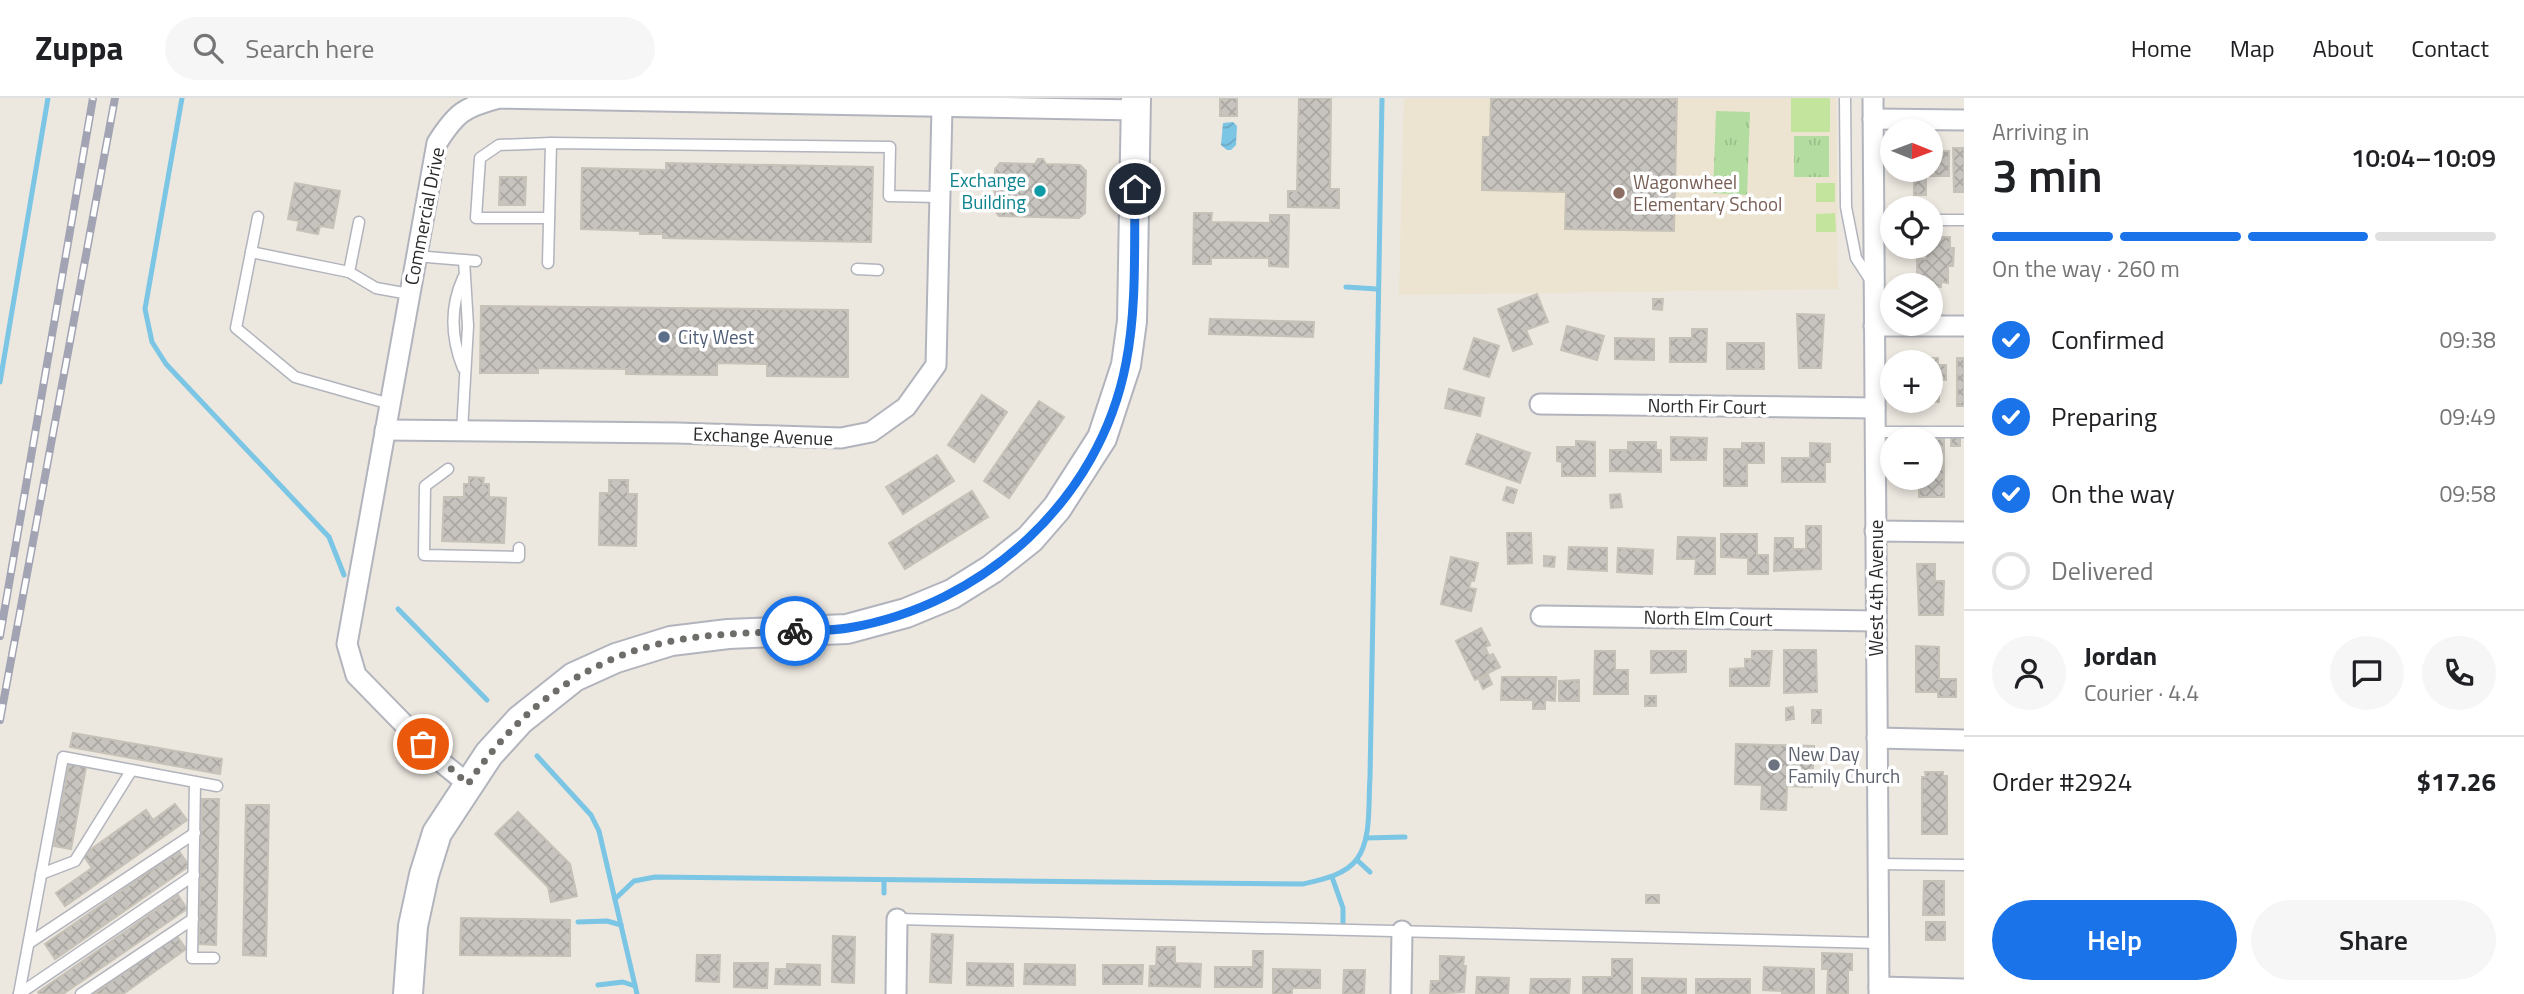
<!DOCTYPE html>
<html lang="en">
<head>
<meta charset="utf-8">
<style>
  :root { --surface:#fff; --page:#f6f6f6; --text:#202124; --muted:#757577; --line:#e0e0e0; --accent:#1a73e8 }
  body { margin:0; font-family:"Titillium Web",sans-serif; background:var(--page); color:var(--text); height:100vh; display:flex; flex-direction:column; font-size:26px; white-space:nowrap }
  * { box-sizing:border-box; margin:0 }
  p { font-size:23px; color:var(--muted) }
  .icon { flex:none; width:38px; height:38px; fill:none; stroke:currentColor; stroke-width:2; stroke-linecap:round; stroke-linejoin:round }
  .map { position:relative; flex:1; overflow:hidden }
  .side { display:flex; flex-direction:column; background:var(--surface); width:560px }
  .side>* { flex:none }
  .needle { width:46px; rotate:91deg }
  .tools { position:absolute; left:1880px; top:21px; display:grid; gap:14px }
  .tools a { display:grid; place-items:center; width:63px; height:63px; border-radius:50%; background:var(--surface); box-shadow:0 4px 10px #0003; font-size:35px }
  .pin { position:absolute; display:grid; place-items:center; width:60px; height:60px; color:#fff; margin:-30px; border:4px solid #fff; border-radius:50%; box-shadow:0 2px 7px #0007 }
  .courier { position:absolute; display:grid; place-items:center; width:70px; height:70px; margin:-35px; border:5px solid #1a73e8; border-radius:50%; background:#fff; color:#222; box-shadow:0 2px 9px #0007 }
  .overview em { font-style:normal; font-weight:600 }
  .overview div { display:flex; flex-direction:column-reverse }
  .overview { display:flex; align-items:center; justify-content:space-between; height:119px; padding:0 28px }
  h1 { font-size:46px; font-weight:600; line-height:52px }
  .bar { display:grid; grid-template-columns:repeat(4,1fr); gap:10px 7px; align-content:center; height:84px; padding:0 28px }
  .bar i { height:9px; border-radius:5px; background:var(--line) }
  .bar .selected { background:var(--accent) }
  .bar p { grid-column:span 4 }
  .line { display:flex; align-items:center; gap:18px; padding:0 28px; border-top:2px solid var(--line) }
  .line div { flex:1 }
  .round { display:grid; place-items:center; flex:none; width:74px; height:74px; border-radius:37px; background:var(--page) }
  ol { padding:0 28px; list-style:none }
  li { display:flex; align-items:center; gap:21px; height:77px }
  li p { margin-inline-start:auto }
  li .icon { padding:7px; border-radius:50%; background:var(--accent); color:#fff; stroke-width:4 }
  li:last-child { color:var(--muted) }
  li i { width:38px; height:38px; border:4px solid var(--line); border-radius:50% }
  .action { display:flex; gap:14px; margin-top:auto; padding:14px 28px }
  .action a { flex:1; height:80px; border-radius:42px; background:var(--accent); color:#fff; font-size:28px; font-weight:600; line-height:80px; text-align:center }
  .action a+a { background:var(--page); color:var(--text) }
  header { display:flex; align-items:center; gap:42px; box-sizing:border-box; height:98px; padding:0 35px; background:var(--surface); border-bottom:2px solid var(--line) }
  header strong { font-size:33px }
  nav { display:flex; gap:38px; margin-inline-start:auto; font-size:24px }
  .search { width:490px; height:63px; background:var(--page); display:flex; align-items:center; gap:18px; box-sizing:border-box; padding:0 24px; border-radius:38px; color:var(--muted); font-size:26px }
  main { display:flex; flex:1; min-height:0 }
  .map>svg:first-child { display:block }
  .education { fill:#ece4d0 }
  .grass { fill:url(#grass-tufts) }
  .pitch { fill:#c3e49d }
  .water { fill:url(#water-waves) }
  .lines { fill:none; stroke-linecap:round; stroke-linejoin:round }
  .stream { stroke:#7bc5e5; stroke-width:5 }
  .building { fill:url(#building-cross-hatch); stroke:#c7c2b8; stroke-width:2 }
  .lane-casing { stroke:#b2b4bd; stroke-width:13 }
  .street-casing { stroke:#b2b4bd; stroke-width:23 }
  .secondary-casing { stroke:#b2b4bd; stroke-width:32 }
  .lane { stroke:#fff; stroke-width:10 }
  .street { stroke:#fff; stroke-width:19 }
  .secondary { stroke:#fff; stroke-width:28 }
  .rail-casing { stroke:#a2a4b4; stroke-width:8 }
  .rail { stroke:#fff; stroke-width:5; stroke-dasharray:16; stroke-linecap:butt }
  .done { stroke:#6f6d6a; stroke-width:7; stroke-dasharray:0 12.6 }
  .route { stroke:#1a73e8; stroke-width:9 }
  .culture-dot { fill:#0f9aa8; stroke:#fff; stroke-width:2.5 }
  .education-dot { fill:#8d6e63; stroke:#fff; stroke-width:2.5 }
  .service-dot { fill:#5c6f8a; stroke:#fff; stroke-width:2.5 }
  .worship-dot { fill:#6b7280; stroke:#fff; stroke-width:2.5 }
  .labels { text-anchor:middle; stroke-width:7; stroke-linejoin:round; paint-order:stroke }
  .culture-label { font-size:19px; fill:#0d838f; stroke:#fff; text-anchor:end }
  .education-label { font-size:19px; fill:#785e54; stroke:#fff; text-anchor:start }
  .street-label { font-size:19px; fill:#2b2b2b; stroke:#fff }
  .service-label { font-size:19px; fill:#4e5e75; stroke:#fff; text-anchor:start }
  .worship-label { font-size:19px; fill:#5b616d; stroke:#fff; text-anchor:start }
</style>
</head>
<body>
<header>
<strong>Zuppa</strong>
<div class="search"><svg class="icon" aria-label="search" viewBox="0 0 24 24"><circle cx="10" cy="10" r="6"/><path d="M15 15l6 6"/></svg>Search here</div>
<nav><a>Home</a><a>Map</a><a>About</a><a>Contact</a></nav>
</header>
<main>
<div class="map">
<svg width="1964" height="896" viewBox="0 0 1964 896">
  <defs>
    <pattern id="grass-tufts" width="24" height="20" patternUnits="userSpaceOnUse" patternTransform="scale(1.75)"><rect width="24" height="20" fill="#b3dda0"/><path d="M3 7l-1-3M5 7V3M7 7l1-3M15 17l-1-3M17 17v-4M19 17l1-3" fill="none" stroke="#9abe8a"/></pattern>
    <pattern id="water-waves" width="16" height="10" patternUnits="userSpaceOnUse" patternTransform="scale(1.75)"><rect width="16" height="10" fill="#7bc5e5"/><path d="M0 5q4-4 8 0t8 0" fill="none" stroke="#6aa9c5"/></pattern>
    <pattern id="building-cross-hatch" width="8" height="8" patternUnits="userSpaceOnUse" patternTransform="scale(1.75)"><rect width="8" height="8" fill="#c7c3be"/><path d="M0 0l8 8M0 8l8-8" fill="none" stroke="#aba8a3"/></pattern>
  </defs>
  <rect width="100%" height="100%" fill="#ece7df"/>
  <polygon class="education" points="1404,0 1836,0 1838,191 1399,197"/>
  <g class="grass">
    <polygon points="1716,13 1750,14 1747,97 1713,95"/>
    <rect x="1794" y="38" width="35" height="41"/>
  </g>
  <g class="pitch">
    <rect x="1791" y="0" width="39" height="34"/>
    <rect x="1816" y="85" width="19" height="19"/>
    <polygon points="1835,115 1836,134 1816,134 1816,116"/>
  </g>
  <polygon class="water" points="1233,24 1237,28 1236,47 1231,52 1227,52 1221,47 1223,25"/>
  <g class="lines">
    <g class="stream">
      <polyline points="182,0 145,211 152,244 166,266 329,439 344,477"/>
      <polyline points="1346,189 1377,191"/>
      <polyline points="0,284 48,0"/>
      <polyline points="398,511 487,602"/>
      <polyline points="537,658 591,717 599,733 637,896"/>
      <polyline points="1366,740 1405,739"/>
      <polyline points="1357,762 1370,774"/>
      <polyline points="1332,779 1343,810 1343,827"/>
      <polyline points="884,783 884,795"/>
      <path d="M615,801l19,-18 21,-4 648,7c17,-4 43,-9 54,-25 15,-20 11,-57 13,-81l12,-680"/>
      <polyline points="578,824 607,823 621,827"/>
      <polyline points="598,887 623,884 635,888"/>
    </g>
  </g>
  <g class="building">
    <rect x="1220" y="0" width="17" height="18"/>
    <polygon points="1299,0 1331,0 1330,91 1339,91 1339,110 1288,109 1288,93 1297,93"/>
    <polygon points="1491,0 1677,0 1674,133 1565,131 1566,94 1482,92 1483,39 1490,39"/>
    <polygon points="1953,50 1964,50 1964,94 1954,94"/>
    <polygon points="1930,53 1949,53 1949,78 1928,78"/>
    <polygon points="1038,61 1043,61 1046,66 1080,67 1086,73 1085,115 1079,120 999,118 994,112 995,71 1000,65 1035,66"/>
    <polygon points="666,65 873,69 871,144 663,140 663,136 640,136 640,133 581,131 582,70 666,72"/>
    <rect x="1914" y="72" width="12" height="25"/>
    <polygon points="500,79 526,79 525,107 499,107"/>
    <polygon points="295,85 340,93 333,130 320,128 318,136 297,132 299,123 288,121"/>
    <polygon points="1194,115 1212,115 1211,124 1270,125 1270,117 1289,117 1288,169 1269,168 1269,160 1211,160 1211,166 1193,166"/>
    <polygon points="1930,139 1950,139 1950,150 1954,150 1953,168 1948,168 1948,185 1941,184 1941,189 1930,189 1928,185 1917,185 1917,161 1926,161 1926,149 1930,149"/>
    <polygon points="1537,196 1548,224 1526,232 1532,246 1513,253 1498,211"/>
    <polygon points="1653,201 1663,201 1662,212 1653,211"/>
    <polygon points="481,208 848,212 848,279 767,278 767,266 717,265 717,277 626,276 626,271 538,270 538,275 480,275"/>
    <polygon points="1797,216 1824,217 1821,270 1799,270"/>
    <polygon points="1210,221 1314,224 1313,239 1209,236"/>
    <polygon points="1567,228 1604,238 1597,262 1561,252"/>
    <polygon points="1692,231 1707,231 1706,264 1670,264 1670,240 1692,240"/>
    <polygon points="1474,240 1499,248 1489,279 1464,271"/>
    <polygon points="1615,240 1654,241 1654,262 1615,261"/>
    <rect x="1727" y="245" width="37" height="26"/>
    <polygon points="1918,260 1938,260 1938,267 1946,267 1946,282 1939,282 1939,304 1919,304 1930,303 1930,264 1918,264"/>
    <rect x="1957" y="260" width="7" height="48"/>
    <polygon points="1449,291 1484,300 1480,318 1445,310"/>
    <polygon points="982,297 1007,314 974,364 948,347"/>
    <polygon points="1039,303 1064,319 1009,400 984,383"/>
    <polygon points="1477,336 1530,355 1520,385 1466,366"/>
    <polygon points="1671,339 1707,340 1706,362 1671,362"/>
    <rect x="1951" y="339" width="9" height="9"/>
    <polygon points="1919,341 1944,341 1944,399 1919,399 1919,380 1930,380 1930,341"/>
    <polygon points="1576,343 1595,344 1595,378 1562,378 1562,364 1557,363 1557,349 1576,349"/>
    <polygon points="1628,344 1656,344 1656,352 1661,352 1661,374 1610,373 1610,352 1628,352"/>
    <polygon points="1742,345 1764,345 1764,365 1747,365 1747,388 1724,388 1724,351 1742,351"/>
    <polygon points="1810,345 1830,346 1830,364 1825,364 1825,384 1782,384 1782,360 1810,360"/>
    <polygon points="937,357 954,383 903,416 886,389"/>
    <polygon points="469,379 484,380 483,386 489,386 489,399 506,400 504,445 442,443 444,399 464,399 464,386 469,386"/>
    <polygon points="609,382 628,382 628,396 637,396 636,448 599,447 600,395 609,395"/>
    <polygon points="1507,389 1517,392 1513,405 1503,402"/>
    <polygon points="972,393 988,419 905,471 889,445"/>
    <polygon points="1620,396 1622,409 1611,410 1610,397"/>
    <polygon points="1806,428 1821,428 1821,471 1774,473 1775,440 1793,440 1793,451 1806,451"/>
    <polygon points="1507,435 1531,435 1532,465 1508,466"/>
    <polygon points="1721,436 1757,436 1757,457 1768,457 1768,476 1748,476 1748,460 1721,459"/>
    <polygon points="1678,439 1715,440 1715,476 1695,476 1696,461 1677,461"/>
    <polygon points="1569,449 1607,450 1607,473 1568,471"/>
    <polygon points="1618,450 1653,452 1652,476 1617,474"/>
    <polygon points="1544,458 1555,459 1554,469 1544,468"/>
    <polygon points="1451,459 1478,465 1474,483 1471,482 1469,490 1476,491 1471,513 1441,506"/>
    <polygon points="1917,466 1935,466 1935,483 1944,483 1943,517 1919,517"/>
    <polygon points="1481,530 1490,547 1485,549 1489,558 1493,556 1500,569 1475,582 1456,543"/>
    <polygon points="1916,548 1939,549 1939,581 1956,581 1956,599 1938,599 1938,594 1916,594"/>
    <polygon points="1784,552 1816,552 1817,594 1784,595"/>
    <polygon points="1595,553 1615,553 1615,572 1628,572 1628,596 1594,596"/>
    <polygon points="1651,553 1686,553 1686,574 1651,575"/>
    <polygon points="1752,553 1772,553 1769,588 1730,588 1730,571 1745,570 1745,561 1752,561"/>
    <polygon points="1488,577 1492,586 1483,591 1479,582"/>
    <polygon points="1502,579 1556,579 1555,603 1545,602 1545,611 1533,611 1533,602 1501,602"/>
    <polygon points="1579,582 1579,603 1559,603 1559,583"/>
    <rect x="1645" y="598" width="11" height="10"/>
    <polygon points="1793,609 1794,621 1786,622 1786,610"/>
    <rect x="1812" y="612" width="9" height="13"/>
    <polygon points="73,635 222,661 220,676 70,649"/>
    <polygon points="1736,646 1814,648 1812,689 1787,688 1786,712 1761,711 1762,687 1735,686"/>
    <polygon points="69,666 86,669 71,751 54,748"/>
    <polygon points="1925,674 1943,674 1943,678 1947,678 1947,736 1922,736 1922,679 1926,679"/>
    <polygon points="202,701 219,701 216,847 199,846"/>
    <polygon points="175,706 187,722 65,808 56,795 92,770 83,757 146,712 153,722"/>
    <polygon points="246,707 269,707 266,858 243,857"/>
    <polygon points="518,714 570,766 577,798 551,804 548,789 495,736"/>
    <polygon points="179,753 189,768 55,861 45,846"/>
    <polygon points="1924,783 1944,783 1944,817 1923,817"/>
    <polygon points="178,797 187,811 63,896 39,896 38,894"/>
    <rect x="1646" y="797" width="13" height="8"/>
    <polygon points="461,820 570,822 570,858 460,857"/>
    <rect x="1926" y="824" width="19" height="18"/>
    <polygon points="932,836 953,837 951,885 930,884"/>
    <polygon points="177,838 186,851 123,896 94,896"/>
    <polygon points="833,838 855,839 854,885 832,884"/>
    <polygon points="1157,849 1175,849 1175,865 1201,866 1200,889 1149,888 1150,868 1156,868"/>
    <polygon points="1253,853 1263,853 1262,889 1215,889 1215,869 1253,869"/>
    <polygon points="1822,855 1852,856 1852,872 1848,872 1848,896 1827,896 1828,871 1822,871"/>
    <polygon points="697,857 720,857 719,884 696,883"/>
    <polygon points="1440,858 1464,859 1463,868 1466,868 1464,894 1430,896 1431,883 1440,883"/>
    <polygon points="1612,861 1632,861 1632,896 1583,896 1583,879 1612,879"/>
    <polygon points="734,865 768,865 767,890 734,889"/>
    <polygon points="967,865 1013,866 1013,888 967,887"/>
    <polygon points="787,866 820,867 820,887 775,886 776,871 787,871"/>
    <polygon points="1025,866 1075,867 1075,887 1024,886"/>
    <polygon points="1103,867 1143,867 1142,886 1103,886"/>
    <polygon points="1764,869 1814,871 1814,896 1782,896 1782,893 1763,892"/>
    <polygon points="1273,871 1320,872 1320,890 1292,890 1292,896 1273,896"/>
    <polygon points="1344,872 1365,872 1364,896 1343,896"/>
    <polygon points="1477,879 1509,880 1508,896 1476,896"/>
    <polygon points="1642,880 1686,881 1686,896 1642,896"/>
    <polygon points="1531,881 1570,881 1569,896 1530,896"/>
    <rect x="1696" y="881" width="54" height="15"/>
  </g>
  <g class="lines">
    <defs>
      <g id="lane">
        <polyline points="1845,0 1846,109 1856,160 1871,183"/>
        <polyline points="258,119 236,230 295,279 390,306"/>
        <polyline points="549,120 476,120 480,60 499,47 551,45"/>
        <polyline points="1874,122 1892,122"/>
        <polyline points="1930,122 1964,122"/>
        <polyline points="251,154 349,174 376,190 409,196"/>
        <polyline points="415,158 476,163"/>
        <polyline points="548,165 551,45 890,49 889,98 940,99"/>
        <polyline points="857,171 878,172"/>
        <polyline points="349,174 359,124"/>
        <path d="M463,180c-14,31 -12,60 0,90"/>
        <polyline points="462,333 468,228 464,162"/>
        <polyline points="1875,334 1964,334"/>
        <polyline points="448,371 425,388 424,457 519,459 519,450"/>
        <polyline points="195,685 192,860 214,860"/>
        <polyline points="1878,766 1964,767"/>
        <polyline points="41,776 75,763 131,673"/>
        <polyline points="897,821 1879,845"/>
        <polyline points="29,845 195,735"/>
        <polyline points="19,896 63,659 217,688"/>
        <polyline points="19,896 194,777"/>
        <polyline points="81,896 193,821"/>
      </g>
      <g id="street">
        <polyline points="1873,0 1879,896"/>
        <polyline points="1873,21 1964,22"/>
        <polyline points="1874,228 1964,228"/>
        <polyline points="1540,306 1875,310"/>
        <polyline points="385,332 677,335 841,340 871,334 906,309 936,267 942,9"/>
        <polyline points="1875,433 1964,434"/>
        <polyline points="1541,518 1876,523"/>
        <polyline points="1877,640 1964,642"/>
        <path d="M468,686l-27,-22 -85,-87 -9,-31 90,-501c19,-30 27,-36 62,-45l637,12"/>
        <polyline points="1879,889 1964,891"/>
        <polyline points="896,896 897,821"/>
        <polyline points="1401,896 1402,833"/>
      </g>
      <polyline id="secondary" points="408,896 413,828 424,777 437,735 489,656 520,622 574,579 616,560 671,543 728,536 847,531 906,515 952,496 992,471 1030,441 1057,410 1102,340 1126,267 1132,223 1136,0"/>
    </defs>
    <use href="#lane" class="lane-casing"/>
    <use href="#street" class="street-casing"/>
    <use href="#secondary" class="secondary-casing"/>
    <use href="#lane" class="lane"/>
    <use href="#street" class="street"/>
    <use href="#secondary" class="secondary"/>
    <defs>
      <g id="rail">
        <polyline points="0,538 93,0"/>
        <polyline points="0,622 115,0"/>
      </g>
    </defs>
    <use href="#rail" class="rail-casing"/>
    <use href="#rail" class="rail"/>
  </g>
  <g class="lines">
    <path class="done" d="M423,646l45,40c49,-73 116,-126 204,-143 41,-8 82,-8 123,-10"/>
    <path class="route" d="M795,533c17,-1 36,0 53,-3 136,-23 252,-128 278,-265 11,-56 8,-116 9,-174"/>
  </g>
  <circle class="culture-dot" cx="1040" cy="93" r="7"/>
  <circle class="education-dot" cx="1619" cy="95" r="7"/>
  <circle class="service-dot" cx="664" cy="239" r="7"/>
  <circle class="worship-dot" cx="1774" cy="667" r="7"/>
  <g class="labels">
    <g class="culture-label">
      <text x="1026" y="89">Exchange<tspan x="1026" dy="22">Building</tspan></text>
    </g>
    <g class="education-label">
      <text x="1633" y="91">Wagonwheel<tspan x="1633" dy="22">Elementary School</tspan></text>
    </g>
    <g class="street-label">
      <text transform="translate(424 118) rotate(-79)" y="7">Commercial Drive</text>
      <text transform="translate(1707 308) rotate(1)" y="7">North Fir Court</text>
      <text transform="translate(763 338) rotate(2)" y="7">Exchange Avenue</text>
      <text transform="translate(1876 490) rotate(-90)" y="7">West 4th Avenue</text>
      <text transform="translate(1708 520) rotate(1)" y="7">North Elm Court</text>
    </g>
    <g class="service-label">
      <text x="678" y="246">City West</text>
    </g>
    <g class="worship-label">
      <text x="1788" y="663">New Day<tspan x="1788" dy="22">Family Church</tspan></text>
    </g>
  </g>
</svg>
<div class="tools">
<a><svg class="needle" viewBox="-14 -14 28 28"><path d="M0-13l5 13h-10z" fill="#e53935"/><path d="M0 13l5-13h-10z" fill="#757577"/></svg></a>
<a><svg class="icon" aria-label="locate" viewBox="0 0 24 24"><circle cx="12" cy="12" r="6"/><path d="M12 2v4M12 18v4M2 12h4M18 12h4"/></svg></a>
<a><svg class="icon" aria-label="layers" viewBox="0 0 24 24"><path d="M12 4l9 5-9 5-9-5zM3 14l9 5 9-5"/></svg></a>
<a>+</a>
<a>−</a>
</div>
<div class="pin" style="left:423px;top:646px;background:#ea580c"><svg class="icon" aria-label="bag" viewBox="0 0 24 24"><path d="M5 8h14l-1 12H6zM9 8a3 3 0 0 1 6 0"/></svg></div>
<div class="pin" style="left:1135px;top:91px;background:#1f2937"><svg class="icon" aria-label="home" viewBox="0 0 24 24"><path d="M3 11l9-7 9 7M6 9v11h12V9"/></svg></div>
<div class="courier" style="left:795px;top:533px"><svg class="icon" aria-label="bike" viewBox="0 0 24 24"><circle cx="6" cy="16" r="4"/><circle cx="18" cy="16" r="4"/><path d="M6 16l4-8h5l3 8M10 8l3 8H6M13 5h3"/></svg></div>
</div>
<section class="side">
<div class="overview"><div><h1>3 min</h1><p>Arriving in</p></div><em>10:04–10:09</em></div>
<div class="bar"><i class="selected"></i><i class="selected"></i><i class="selected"></i><i></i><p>On the way · 260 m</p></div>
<ol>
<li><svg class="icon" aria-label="check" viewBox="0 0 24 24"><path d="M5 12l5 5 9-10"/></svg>Confirmed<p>09:38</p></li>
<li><svg class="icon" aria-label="check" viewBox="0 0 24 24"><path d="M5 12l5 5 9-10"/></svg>Preparing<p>09:49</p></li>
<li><svg class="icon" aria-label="check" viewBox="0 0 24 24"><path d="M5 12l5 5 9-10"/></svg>On the way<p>09:58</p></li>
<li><i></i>Delivered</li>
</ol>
<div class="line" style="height:126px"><a class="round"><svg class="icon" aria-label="person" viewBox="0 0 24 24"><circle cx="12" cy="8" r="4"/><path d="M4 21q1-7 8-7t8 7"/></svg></a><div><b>Jordan</b><p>Courier · 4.4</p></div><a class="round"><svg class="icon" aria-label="chat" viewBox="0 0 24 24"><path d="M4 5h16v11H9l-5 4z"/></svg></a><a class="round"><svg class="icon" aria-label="phone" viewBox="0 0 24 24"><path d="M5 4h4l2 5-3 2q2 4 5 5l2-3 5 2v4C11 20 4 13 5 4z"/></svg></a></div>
<div class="line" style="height:91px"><div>Order #2924</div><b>$17.26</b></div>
<div class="action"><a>Help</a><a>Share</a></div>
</section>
</main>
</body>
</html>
